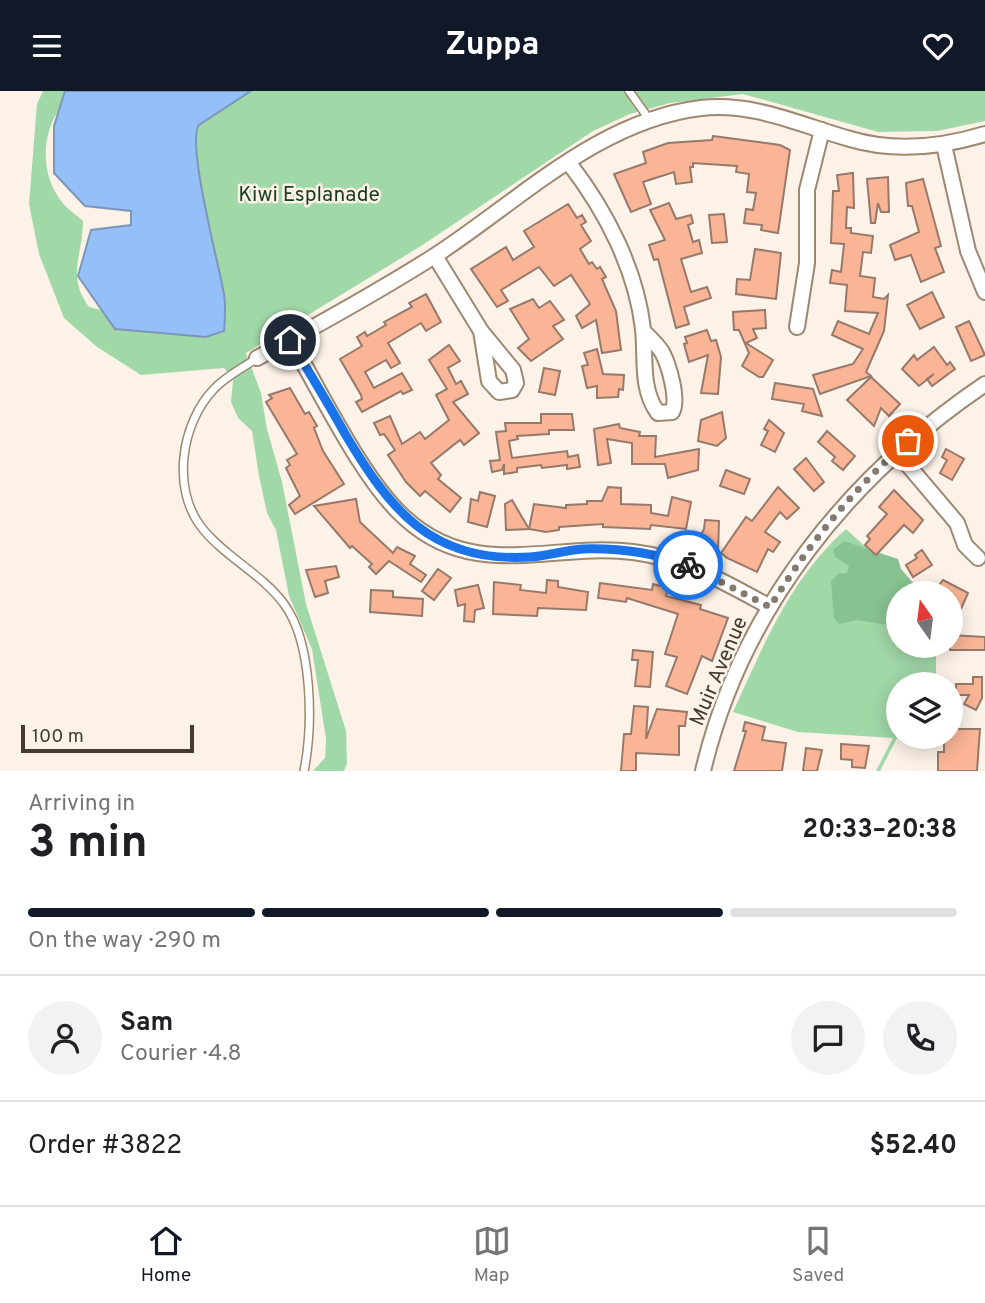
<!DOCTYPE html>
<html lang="en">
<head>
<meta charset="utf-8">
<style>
  :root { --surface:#fff; --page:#f2f2f2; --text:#202124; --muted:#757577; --line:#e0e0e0; --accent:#111827 }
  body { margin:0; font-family:Overpass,sans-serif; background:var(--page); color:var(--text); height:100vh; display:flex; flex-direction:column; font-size:26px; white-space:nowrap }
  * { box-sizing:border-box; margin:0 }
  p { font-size:23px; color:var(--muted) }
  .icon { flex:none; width:38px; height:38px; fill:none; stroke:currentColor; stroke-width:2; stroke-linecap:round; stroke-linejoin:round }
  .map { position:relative; height:680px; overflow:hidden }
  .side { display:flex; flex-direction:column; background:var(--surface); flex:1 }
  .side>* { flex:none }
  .needle { width:46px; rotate:346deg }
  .controls { position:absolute; left:886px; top:490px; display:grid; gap:14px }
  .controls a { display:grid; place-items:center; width:77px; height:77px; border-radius:50%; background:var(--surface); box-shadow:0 4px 18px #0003; font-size:35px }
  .scale { position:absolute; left:21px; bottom:18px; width:173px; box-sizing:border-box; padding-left:7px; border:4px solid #443a30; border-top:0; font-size:19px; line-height:24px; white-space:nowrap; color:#443a30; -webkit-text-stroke:5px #fcf2e8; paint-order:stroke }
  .pin { position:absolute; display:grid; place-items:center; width:60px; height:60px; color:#fff; margin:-30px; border:4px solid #fff; border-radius:50%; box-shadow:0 2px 7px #0007 }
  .courier { position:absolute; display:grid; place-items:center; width:70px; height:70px; margin:-35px; border:5px solid #1a73e8; border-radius:50%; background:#fff; color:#222; box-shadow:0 2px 9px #0007 }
  .summary em { font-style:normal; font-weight:700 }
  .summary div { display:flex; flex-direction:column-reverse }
  .summary { display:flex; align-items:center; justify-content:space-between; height:119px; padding:0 28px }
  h1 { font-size:46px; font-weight:700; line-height:52px }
  .bar { display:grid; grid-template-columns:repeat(4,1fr); gap:10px 7px; align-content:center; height:84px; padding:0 28px }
  .bar i { height:9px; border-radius:5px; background:var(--line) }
  .bar .current { background:var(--accent) }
  .bar p { grid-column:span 4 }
  .line { display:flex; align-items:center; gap:18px; padding:0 28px; border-top:2px solid var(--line) }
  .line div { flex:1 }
  .round { display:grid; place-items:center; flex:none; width:74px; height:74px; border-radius:37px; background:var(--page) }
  header { display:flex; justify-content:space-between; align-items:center; height:91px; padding:0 28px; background:var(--accent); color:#fff; font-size:32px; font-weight:700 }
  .dock { display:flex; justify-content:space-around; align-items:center; height:98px; border-top:2px solid var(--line); background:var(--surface); font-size:19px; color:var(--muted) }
  .dock a { display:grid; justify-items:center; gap:4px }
  .dock .current { color:var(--accent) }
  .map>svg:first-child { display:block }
  .green { fill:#a1d8a8; fill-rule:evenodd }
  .forest { fill:#89c291 }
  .water { fill:#95bff7; stroke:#7d97bb; stroke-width:2 }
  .building { fill:#f9b595; stroke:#97796b; stroke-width:2 }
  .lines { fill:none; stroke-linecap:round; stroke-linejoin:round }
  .service-casing { stroke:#9e8870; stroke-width:10 }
  .minor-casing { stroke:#9e8870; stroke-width:18 }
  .service { stroke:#fff; stroke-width:7 }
  .minor { stroke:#fff; stroke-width:14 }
  .done { stroke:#847a70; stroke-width:7; stroke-dasharray:0 12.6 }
  .route { stroke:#1a73e8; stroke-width:9 }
  .labels { text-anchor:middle; stroke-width:5; stroke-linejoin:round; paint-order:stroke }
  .park-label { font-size:21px; fill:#143e1e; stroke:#fcf2e8 }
  .street-label { font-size:21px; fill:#443a30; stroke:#fcf2e8 }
</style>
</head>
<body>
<header><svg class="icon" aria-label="menu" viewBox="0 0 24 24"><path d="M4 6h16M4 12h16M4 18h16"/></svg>Zuppa<svg class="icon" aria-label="heart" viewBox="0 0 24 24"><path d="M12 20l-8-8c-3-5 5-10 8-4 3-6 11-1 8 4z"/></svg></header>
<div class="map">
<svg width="985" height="680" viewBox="0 0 985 680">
  <rect width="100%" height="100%" fill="#fcf2e8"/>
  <g class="green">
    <path d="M43,0h942v30l-48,10 -59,1 -135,-38 -73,9 -40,11 -37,17 -172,115 -175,107 15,40 6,36 15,53 24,122 40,127 1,32 -3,8h-31l12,-13 1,-19 -14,-90 -23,-53 -13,-66 -9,-17 -8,-37 -7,-45 -14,-13 -7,-16 2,-22 -9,-12 -83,7 -44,-28 -33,-29 -25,-64 -10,-50 8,-100zM58,20l-4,15v47l31,33 46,5v14l-40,5 -13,46 23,34 -12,-3c-23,-31 -6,-52 -6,-86 -6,-6 -16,-12 -21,-19 -21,-26 -21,-64 -4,-91z"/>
    <path d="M846,438l70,64h-18v53h38v38h-38v53h38v4l-39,-3 -17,33h-4l17,-33 -95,-6 -65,-20c30,-66 57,-133 113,-183z"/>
  </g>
  <polygon class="forest" points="844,450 898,468 901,478 922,502 898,502 898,536 858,529 839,533 834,527 831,491 838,483 847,482 849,475 835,466 833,459"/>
  <path class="water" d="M65,0h186l-52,34c-13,17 20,140 25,169 2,12 1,25 0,37l-18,6 -91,-8 -37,-53 13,-46 40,-5v-14l-46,-5 -31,-33v-47z"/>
  <g class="building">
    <polygon points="713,45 780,54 790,59 778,142 761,139 762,134 744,132 746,118 753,119 756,102 747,101 749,83 736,81 737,75 693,72 693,76 690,76 692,91 676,93 674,81 643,91 651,113 631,121 614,83 646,72 643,61 668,52 712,49"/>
    <polygon points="853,82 854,117 847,116 846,137 851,137 851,142 873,145 871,162 863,161 860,185 875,187 873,206 884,208 888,204 884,240 866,281 871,285 820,303 813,284 853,273 863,258 832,244 838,230 869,243 878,222 845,220 847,194 830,192 832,179 841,181 844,153 831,152 833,100 839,100 837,84"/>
    <polygon points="888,86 889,121 881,121 878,112 875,132 871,132 867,88"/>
    <polygon points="923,88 941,155 935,157 944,181 921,191 911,164 895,169 890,154 919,141 912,115 908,115 906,92"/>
    <polygon points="669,112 676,128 691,124 693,132 688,134 693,151 699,149 702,162 681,168 691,201 707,196 711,207 684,216 689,233 676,237 658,168 654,169 649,154 665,149 650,119"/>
    <polygon points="568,113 577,127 582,124 586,131 581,134 591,150 580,158 589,173 592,171 597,178 600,176 606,186 602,188 616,220 621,259 602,262 596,229 582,237 576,225 590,213 571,184 554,195 539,176 501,199 508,210 497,216 471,178 506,156 513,169 534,156 524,140"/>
    <polygon points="724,123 727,151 712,152 709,124"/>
    <polygon points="755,158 781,162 776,208 736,203 737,188 750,189"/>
    <polygon points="932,201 944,226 920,238 907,214"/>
    <polygon points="426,203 441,231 426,240 421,232 388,252 400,272 391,277 386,269 365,281 374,297 402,282 412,299 403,303 401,300 362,321 356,311 362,308 361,304 340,268 362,255 357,246 365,241 367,245 386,234 384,231 412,216 409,212"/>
    <polygon points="533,208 539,217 550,210 564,229 553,235 563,248 531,270 518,257 529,248 510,218"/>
    <polygon points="765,219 766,237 753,238 757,247 746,252 773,269 763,286 759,286 742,275 749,262 739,239 734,239 733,221"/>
    <polygon points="969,230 985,264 971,270 956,236"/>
    <polygon points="707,239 711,250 716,249 721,266 718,303 701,302 708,264 689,271 684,253 687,252 685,246"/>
    <polygon points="449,254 460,270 448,277 456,293 461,290 468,303 453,311 479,342 464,354 460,349 431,372 441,384 438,388 461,407 450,421 425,400 420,405 406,391 388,364 395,359 384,343 380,344 374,332 390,325 402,353 420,341 425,348 449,329 436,304 447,298 429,269"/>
    <polygon points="934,256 947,274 950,271 955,278 932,295 927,288 934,283 919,295 902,278 914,264 917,269"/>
    <polygon points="597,258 603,283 624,284 623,299 619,298 618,306 597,307 597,295 587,297 582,275 588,274 584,262"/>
    <polygon points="544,277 560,280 555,304 539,301"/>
    <polygon points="871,286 900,313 889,325 881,317 874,335 847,309"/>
    <polygon points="775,292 813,298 822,325 802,320 804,313 772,308"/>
    <polygon points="290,297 305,323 309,321 317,335 314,337 323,360 344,393 295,423 289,414 300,405 286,377 290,374 287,369 297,363 266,311 272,307 269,304"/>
    <polygon points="722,321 726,347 717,355 698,350 701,329"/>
    <polygon points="541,323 572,323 574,339 549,339 549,343 517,345 518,348 509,350 512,367 567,360 568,366 578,364 580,376 567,378 567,374 542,377 541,374 517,377 517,381 504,383 504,373 502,379 492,381 490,370 500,369 496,341 506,340 505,332 541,332"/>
    <polygon points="769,329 784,342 775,361 761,354 768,340 764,338"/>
    <polygon points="619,333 620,337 640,341 639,345 656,345 655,366 699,358 698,379 668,387 665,373 632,373 632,352 607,348 611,372 598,374 594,338"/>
    <polygon points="827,340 855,365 843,379 832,370 835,366 818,351"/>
    <polygon points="946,358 964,368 952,389 940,382 947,369 942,366"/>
    <polygon points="806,367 824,391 814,400 794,378"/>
    <polygon points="726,379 750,388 744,403 720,395"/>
    <polygon points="608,396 621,397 621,413 651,414 651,422 668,425 672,406 691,411 686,438 651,434 650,438 603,436 603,433 559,436 559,439 546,441 529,438 534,413 566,417 566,414 587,413 587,410 602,410"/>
    <polygon points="778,396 799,417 787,428 780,421 765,441 780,451 773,461 768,458 757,481 727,467 721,462 746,426 752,430"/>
    <polygon points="894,399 923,429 913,442 904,434 876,464 865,454 870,448 867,445 887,423 879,416"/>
    <polygon points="480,401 495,405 487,436 468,431 471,408 478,410"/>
    <polygon points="356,408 360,431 393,462 397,456 415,465 410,473 426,484 421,491 389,470 376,483 369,476 372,473 352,455 350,457 314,415"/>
    <polygon points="512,409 529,438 506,439 505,413"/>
    <polygon points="705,429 719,430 718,461 697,451 704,438"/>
    <polygon points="922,459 932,474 913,486 906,474 917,467 915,464"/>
    <polygon points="336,475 339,486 325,490 328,502 315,506 306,479"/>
    <polygon points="438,478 451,487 434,509 422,500"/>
    <polygon points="547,489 558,490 558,496 588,501 586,519 538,517 537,525 493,523 494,491 521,494 520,499 546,502"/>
    <polygon points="943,489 968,502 961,518 950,514 950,502 933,502"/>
    <polygon points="600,492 652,499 653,493 668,497 666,505 701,514 700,518 728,527 712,570 702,565 687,603 666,595 677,566 665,563 678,523 627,507 626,511 598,507"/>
    <polygon points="478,494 484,517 475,519 474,531 464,530 465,513 458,515 455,499"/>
    <polygon points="371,499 393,500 393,506 423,508 422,525 370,521"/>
    <polygon points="950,544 985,546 985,559 950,559"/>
    <polygon points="633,559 653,561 650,596 635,595 638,569 632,569"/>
    <polygon points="973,586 982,586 982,607 976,619 964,613 969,604 956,604 956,593 973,593"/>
    <polygon points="634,615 648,616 646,648 657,618 687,621 685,635 679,635 679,664 636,662 636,680 621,680 624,643 631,643"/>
    <polygon points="745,631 765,636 762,649 786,652 782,680 734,680 746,640 743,640"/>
    <polygon points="950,638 980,638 977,680 938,680 938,661 944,661 944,646 950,646"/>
    <polygon points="841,653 869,655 865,677 852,676 852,669 841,668"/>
    <polygon points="806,657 822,659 817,680 803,680"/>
  </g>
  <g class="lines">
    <defs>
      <g id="service">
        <polyline points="629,0 649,28"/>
        <path d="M257,267c-14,10 -31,18 -43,31 -33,34 -43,100 -12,139 23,29 60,46 82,76 29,39 29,122 20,167"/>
      </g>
      <g id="minor">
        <polyline points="944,54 968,160 985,201"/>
        <path d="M569,72c37,48 67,106 74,166 3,27 -3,60 15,84l14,-1c7,-12 -3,-47 -10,-60 -5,-8 -13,-15 -19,-21"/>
        <polyline points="435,165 481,240 513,279 516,292 512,299 499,301 489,290 481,240"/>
        <polyline points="797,236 807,172 807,99 822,39"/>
        <path d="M290,249c30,50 73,141 115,178 70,64 147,24 228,34 51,6 93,31 137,55"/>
        <path d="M257,267c61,-33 121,-66 179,-103 83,-54 163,-135 265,-147 53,-6 99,17 149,31 44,13 92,8 135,-5"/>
        <polyline points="896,360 957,432 965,454 978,467"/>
        <path d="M703,680c38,-162 146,-295 282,-387"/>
      </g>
    </defs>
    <use href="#service" class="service-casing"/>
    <use href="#minor" class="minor-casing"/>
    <use href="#service" class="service"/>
    <use href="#minor" class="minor"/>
  </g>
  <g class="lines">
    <path class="done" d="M688,474l82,42c38,-62 83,-118 138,-166"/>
    <path class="route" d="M290,249c18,31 37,61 54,92 46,78 87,131 186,125 18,-1 35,-7 53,-8 35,-1 71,4 105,16"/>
  </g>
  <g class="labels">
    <g class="park-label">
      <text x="309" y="110">Kiwi Esplanade</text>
    </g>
    <g class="street-label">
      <text transform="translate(718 580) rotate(-67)" y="7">Muir Avenue</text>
    </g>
  </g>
</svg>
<div class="controls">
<a><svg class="needle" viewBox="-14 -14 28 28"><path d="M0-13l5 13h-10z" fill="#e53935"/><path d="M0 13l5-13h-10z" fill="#757577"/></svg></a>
<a><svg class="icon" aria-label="layers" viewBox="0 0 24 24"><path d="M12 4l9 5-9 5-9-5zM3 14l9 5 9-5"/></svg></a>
</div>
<div class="scale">100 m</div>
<div class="pin" style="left:908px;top:350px;background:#ea580c"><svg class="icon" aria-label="bag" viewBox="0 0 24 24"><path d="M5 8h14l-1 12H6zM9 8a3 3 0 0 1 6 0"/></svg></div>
<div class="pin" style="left:290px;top:249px;background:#1f2937"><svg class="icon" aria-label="home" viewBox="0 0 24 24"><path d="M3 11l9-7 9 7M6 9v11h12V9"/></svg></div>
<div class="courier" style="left:688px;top:474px"><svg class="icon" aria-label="bike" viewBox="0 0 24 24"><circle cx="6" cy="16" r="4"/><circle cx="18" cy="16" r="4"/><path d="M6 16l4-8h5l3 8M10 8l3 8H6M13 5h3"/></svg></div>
</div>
<section class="side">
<div class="summary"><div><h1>3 min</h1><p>Arriving in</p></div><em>20:33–20:38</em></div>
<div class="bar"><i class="current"></i><i class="current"></i><i class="current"></i><i></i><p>On the way · 290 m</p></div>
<div class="line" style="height:126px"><a class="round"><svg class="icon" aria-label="person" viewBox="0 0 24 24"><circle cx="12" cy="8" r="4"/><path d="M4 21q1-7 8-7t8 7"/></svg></a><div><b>Sam</b><p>Courier · 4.8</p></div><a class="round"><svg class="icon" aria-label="chat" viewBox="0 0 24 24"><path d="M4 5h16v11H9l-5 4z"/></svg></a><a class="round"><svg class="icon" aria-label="phone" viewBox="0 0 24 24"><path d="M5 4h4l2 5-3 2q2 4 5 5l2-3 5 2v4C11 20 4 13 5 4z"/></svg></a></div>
<div class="line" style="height:91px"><div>Order #3822</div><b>$52.40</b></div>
</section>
<nav class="dock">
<a class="current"><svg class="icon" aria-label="home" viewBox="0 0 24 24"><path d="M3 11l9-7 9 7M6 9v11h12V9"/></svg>Home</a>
<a><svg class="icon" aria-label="map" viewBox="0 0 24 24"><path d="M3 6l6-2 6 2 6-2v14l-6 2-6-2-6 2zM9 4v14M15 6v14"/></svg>Map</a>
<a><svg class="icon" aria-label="saved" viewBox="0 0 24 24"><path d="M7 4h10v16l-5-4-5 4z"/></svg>Saved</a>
</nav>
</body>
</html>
